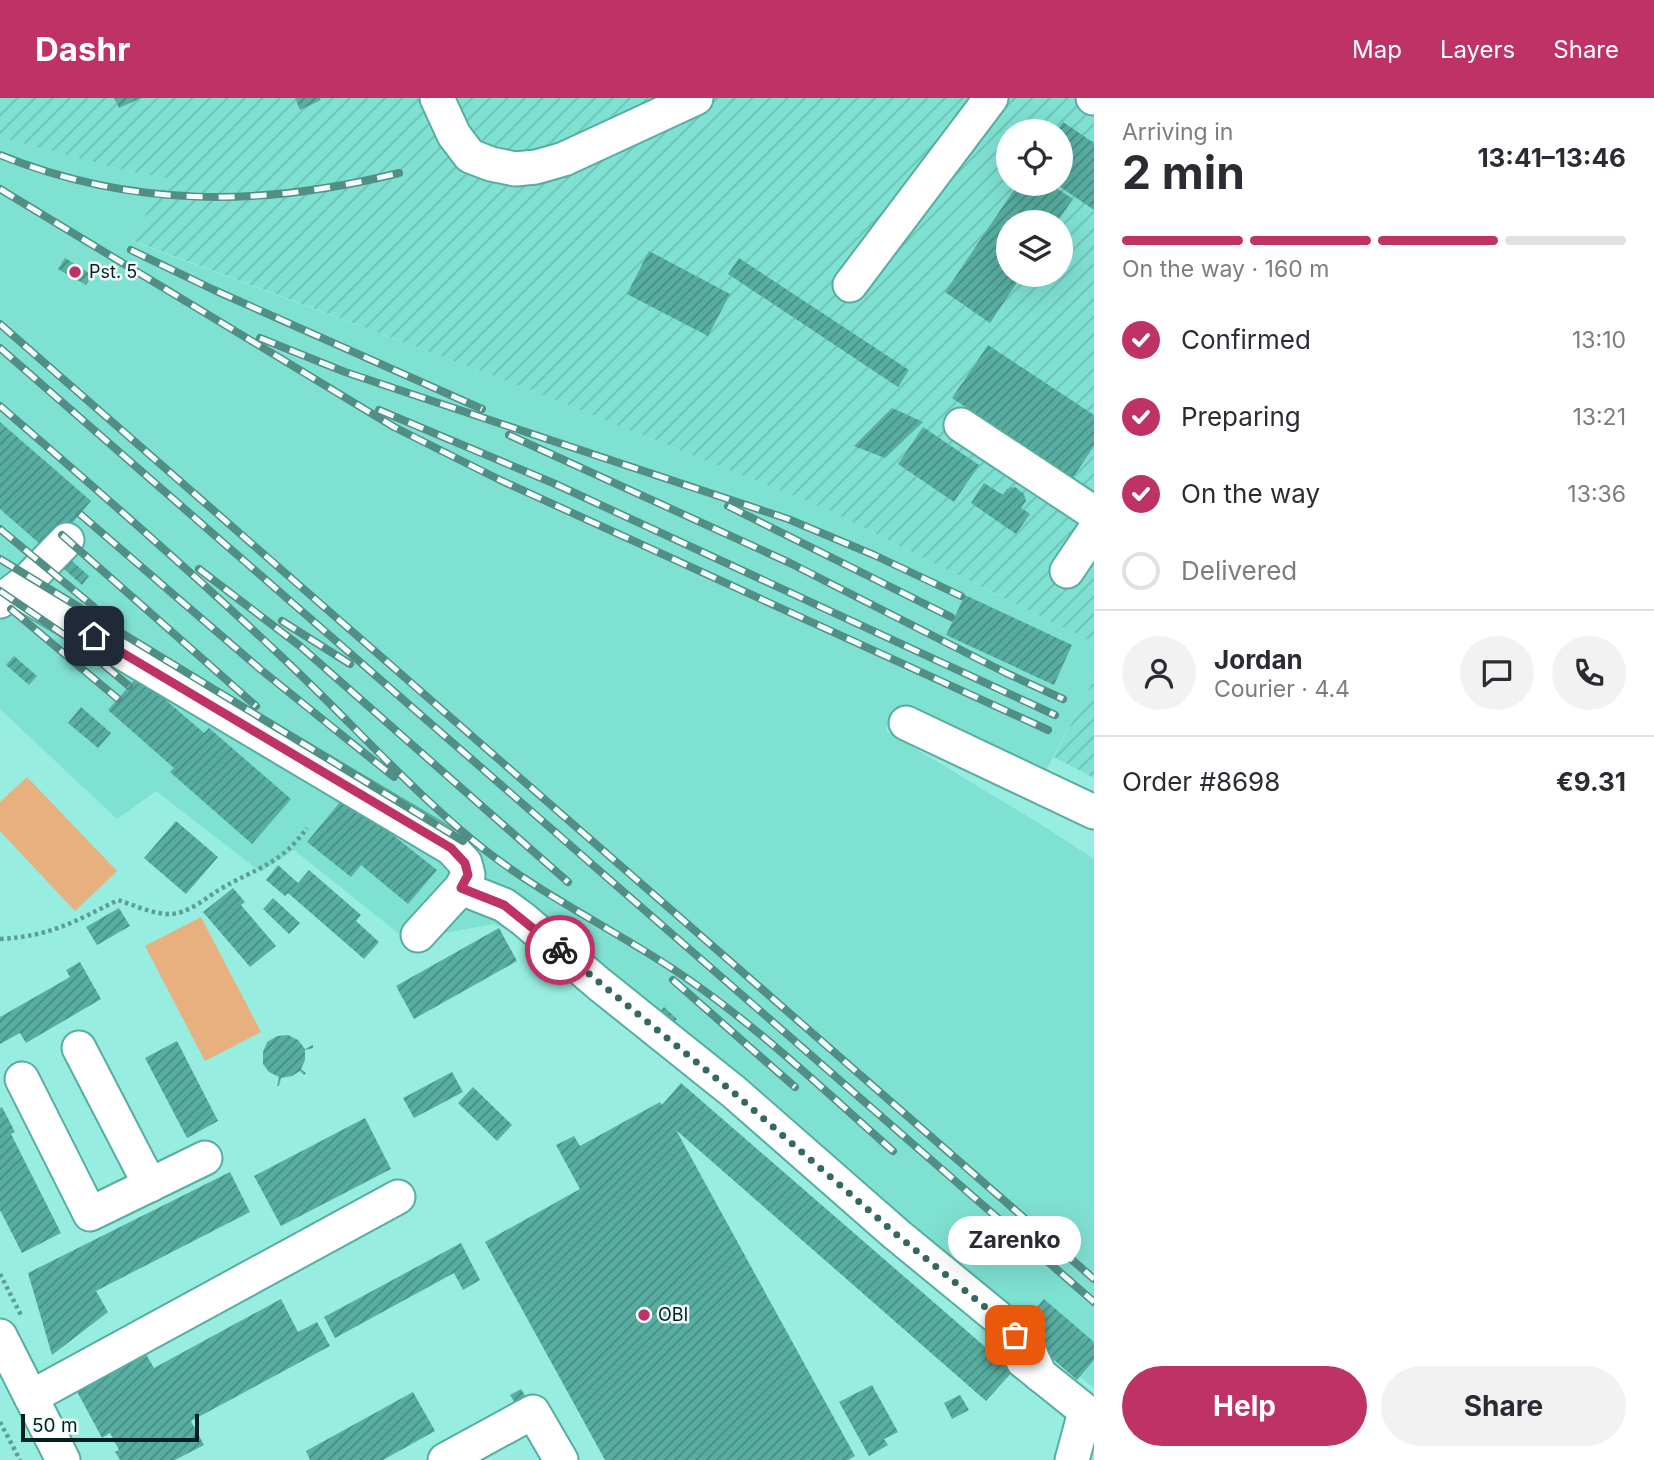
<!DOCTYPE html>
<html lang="en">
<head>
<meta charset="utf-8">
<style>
  :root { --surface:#fff; --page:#f2f2f3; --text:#2b2b33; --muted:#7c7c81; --line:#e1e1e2; --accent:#be3266 }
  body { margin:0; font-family:Inter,sans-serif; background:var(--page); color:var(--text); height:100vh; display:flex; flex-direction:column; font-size:26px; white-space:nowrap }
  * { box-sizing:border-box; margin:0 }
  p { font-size:23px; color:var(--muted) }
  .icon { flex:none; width:38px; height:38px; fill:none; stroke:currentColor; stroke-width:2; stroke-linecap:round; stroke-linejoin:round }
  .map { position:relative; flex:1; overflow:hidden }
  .side { display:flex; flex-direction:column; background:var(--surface); width:560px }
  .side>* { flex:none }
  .fabs { position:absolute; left:996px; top:21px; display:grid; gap:14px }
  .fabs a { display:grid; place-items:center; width:77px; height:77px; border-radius:50%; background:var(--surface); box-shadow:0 7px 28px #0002; font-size:35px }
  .scale { position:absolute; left:21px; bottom:18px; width:178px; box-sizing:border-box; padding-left:7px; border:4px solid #00211d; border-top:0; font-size:19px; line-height:24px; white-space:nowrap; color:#00211d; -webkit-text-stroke:5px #f5fdfc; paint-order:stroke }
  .pin { position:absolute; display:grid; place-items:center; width:60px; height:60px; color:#fff; margin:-30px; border-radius:14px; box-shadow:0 4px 10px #0006 }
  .courier { position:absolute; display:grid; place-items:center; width:70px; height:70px; margin:-35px; border:5px solid #be3266; border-radius:50%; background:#fff; color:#222; box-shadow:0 2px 9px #0007 }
  .bubble { position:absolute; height:49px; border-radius:24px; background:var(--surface); box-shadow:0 7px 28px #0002; font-size:23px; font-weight:700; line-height:49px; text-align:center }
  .head em { font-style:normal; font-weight:700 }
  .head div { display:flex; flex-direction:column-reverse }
  .head { display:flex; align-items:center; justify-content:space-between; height:119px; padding:0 28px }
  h1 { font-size:46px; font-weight:700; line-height:52px }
  .bar { display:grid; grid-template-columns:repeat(4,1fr); gap:10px 7px; align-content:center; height:84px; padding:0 28px }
  .bar i { height:9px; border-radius:5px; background:var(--line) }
  .bar .on { background:var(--accent) }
  .bar p { grid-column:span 4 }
  .line { display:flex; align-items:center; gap:18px; padding:0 28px; border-top:2px solid var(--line) }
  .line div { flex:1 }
  .round { display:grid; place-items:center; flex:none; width:74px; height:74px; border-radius:37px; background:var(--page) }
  ol { padding:0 28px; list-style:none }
  li { display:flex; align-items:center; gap:21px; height:77px }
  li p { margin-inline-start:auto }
  li .icon { padding:7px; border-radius:50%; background:var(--accent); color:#fff; stroke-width:4 }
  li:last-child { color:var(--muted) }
  li i { width:38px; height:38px; border:4px solid var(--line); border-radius:50% }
  .button { display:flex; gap:14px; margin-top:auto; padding:14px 28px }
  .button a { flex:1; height:80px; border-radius:42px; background:var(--accent); color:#fff; font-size:28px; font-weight:700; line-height:80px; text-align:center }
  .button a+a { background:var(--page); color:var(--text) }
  header { display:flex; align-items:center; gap:42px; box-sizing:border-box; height:98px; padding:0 35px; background:var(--accent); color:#fff }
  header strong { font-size:33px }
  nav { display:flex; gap:38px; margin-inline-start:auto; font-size:24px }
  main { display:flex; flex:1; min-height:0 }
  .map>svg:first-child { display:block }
  .built { fill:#7fe1d2 }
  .industrial { fill:url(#industrial-furrows); fill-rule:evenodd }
  .pitch { fill:#e7b07e }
  .building { fill:url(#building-hatch) }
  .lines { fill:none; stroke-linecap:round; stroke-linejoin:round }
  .minor-casing { stroke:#57ada0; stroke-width:37 }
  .path { stroke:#5d9e94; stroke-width:4.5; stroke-dasharray:3.5 3.5; stroke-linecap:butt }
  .minor { stroke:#fff; stroke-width:33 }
  .rail-casing { stroke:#518e85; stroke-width:8 }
  .rail { stroke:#f5fdfc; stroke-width:5; stroke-dasharray:16; stroke-linecap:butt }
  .done { stroke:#356861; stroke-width:7; stroke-dasharray:0 12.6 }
  .route { stroke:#be3266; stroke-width:9 }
  .poi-dot { fill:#be3266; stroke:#f5fdfc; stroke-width:2.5 }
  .labels { text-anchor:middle; stroke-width:5; stroke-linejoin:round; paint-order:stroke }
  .poi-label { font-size:18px; fill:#00211d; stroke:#f5fdfc; text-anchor:start }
</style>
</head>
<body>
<header>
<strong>Dashr</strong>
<nav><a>Map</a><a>Layers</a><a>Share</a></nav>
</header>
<main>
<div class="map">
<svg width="1094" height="1362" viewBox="0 0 1094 1362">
  <defs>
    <pattern id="industrial-furrows" width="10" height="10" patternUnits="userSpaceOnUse" patternTransform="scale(1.75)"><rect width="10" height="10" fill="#7fe1d2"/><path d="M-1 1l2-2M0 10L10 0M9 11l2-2" fill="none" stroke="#6cc1b4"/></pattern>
    <pattern id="building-hatch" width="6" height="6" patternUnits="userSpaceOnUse" patternTransform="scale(1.75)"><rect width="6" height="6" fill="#58aea1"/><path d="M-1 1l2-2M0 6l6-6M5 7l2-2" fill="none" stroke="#468d83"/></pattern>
  </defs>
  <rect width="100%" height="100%" fill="#97eddf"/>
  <polygon class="built" points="0,39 123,72 167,80 131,143 518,287 824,410 1094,545 1094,581 1042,680 895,612 886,633 1034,722 1094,761 1094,1290 532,839 494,826 407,842 294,752 261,774 156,693 117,721 0,611"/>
  <g class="industrial">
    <path d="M0,0h1094v545l-270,-135 -306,-123 -387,-145 36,-62 -44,-8 -123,-33zM1008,33h52v53h-52zM1008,124h52v53h-52z"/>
    <polygon points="1094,581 1094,680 1054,659"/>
  </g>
  <g class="pitch">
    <polygon points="27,679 117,773 75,813 0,733 0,704"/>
    <polygon points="201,819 261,934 205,963 145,848"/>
  </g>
  <g class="building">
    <polygon points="114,0 141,0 119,10"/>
    <polygon points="295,0 320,0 321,2 300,12"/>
    <polygon points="1063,24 1094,45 1094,112 1056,86 1060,86 1060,33 1056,33"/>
    <polygon points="1018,86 1050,86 1073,101 1057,124 1008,124 1008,177 1022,177 990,225 945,194"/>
    <polygon points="649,153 730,196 708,238 627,196"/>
    <polygon points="65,160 92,177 86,187 58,171"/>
    <polygon points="739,160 909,272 898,289 728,176"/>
    <polygon points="988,247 1094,317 1094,348 1072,381 952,300"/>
    <polygon points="892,310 923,324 885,360 854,348"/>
    <polygon points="0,324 91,403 48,453 0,411"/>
    <polygon points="923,329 979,367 954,404 898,366"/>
    <polygon points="984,385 1003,397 1007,391 1015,389 1024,396 1026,403 1021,410 1030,416 1016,436 971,405"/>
    <polygon points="63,455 89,478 82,487 56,464"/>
    <polygon points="965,497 1072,547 1054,587 946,537"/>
    <polygon points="14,558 37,578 29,587 6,567"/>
    <polygon points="138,578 204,635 209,630 291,701 252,746 170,674 174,670 108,612"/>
    <polygon points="81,609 111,635 98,650 68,625"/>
    <polygon points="345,698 395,726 389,734 437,772 408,806 361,767 351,779 307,744"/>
    <polygon points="176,723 218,759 186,796 144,760"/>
    <polygon points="278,767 298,785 309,772 361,817 356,823 379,844 364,861 288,795 285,798 266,782"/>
    <polygon points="233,790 245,804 241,807 276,848 250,869 203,814"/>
    <polygon points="273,800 300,825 289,836 263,811"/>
    <polygon points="119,810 130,828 97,847 86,829"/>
    <polygon points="499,830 517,863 414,921 396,888"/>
    <polygon points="80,864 101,901 26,945 20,935 0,946 0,919 70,879 66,872"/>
    <polygon points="664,909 677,921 669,930 656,918"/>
    <polygon points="288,937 298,942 305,951 313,947 313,950 305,952 305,962 301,971 306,975 304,977 300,973 292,978 281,980 279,988 277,988 279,979 269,974 263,966 263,954 267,944 277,938"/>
    <polygon points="177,943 218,1023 187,1040 145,960"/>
    <polygon points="452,974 463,994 414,1020 403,1000"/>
    <polygon points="681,985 1013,1273 986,1303 676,1032 855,1358 848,1362 605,1362 485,1144 580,1091 556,1047 574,1038 580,1048 660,1004 662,1007"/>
    <polygon points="473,989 512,1027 497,1043 458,1005"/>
    <polygon points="2,1009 15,1034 11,1036 61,1135 22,1155 0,1112 0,1010"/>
    <polygon points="365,1020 391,1071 281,1128 254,1078"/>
    <polygon points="230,1074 250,1114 96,1193 108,1214 52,1257 28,1175"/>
    <polygon points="461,1145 480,1182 463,1192 454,1175 335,1240 324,1219"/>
    <polygon points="281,1201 298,1234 317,1224 330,1248 191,1323 204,1347 175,1362 120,1362 115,1354 119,1352 110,1335 102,1340 74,1288 143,1251 154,1270"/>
    <polygon points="1044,1201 1094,1244 1094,1262 1077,1282 1018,1231"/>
    <polygon points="872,1287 898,1334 884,1341 888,1347 869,1358 839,1304"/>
    <polygon points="521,1291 526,1299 515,1305 510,1297"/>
    <polygon points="413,1294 435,1333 383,1362 310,1362 306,1353"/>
    <polygon points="960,1297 969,1312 952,1321 944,1305"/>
  </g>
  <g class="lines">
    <defs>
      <g id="minor">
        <polyline points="437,0 454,37 470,58 491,66 515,71 536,69 564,61 696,0"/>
        <polyline points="1093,0 1094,0"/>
        <polyline points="850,187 991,0"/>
        <polyline points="961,327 1094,415"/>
        <polyline points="1067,473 1094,433"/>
        <polyline points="17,492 451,750 465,765 468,777 461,790 418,837"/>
        <polyline points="0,503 28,482 67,442"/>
        <polyline points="906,625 1094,714"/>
        <polyline points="461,790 504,807 523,821 599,886 734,994 896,1136 1002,1223 1028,1251 1040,1277"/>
        <polyline points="79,950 150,1087"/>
        <polyline points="22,981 90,1116 205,1060"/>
        <polyline points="0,1238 63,1362"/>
        <polyline points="1023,1263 1094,1320"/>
        <polyline points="31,1299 398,1099"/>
        <polyline points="445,1362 533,1314 561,1362"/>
        <polyline points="1072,1362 1085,1314"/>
      </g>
    </defs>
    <use href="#minor" class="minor-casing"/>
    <g class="path">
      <path d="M0,841c51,-3 74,-17 118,-39 16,5 37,15 53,14 18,-1 33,-15 48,-24 38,-23 60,-24 88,-62"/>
      <polyline points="0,1176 22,1219"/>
      <polyline points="0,1324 20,1362"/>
    </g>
    <use href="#minor" class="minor"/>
    <defs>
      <g id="rail">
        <path d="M0,57c132,53 262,52 399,18"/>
        <polyline points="0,91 394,329 500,382 1048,632"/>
        <polyline points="131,152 214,192 482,311"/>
        <polyline points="0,226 1094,1181"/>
        <polyline points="260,240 345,274 788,421 874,457 961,498"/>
        <polyline points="0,250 1094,1204"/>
        <path d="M0,308c96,83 192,166 284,253 64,60 123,127 191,183 63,52 139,87 207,133 75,51 143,116 211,176"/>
        <polyline points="379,312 553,385 1055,617"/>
        <polyline points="509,337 790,465 1006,575 1063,601"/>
        <polyline points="728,408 951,519"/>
        <polyline points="80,416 260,571 394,679"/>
        <polyline points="0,431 94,509"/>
        <polyline points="62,437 256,608"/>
        <polyline points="0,461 463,743"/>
        <polyline points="199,471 300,548 568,784"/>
        <polyline points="0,493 85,551 129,588"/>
        <polyline points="11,511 118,601"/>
        <polyline points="282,523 350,566"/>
        <polyline points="673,882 795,989"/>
      </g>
    </defs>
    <use href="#rail" class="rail-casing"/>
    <use href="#rail" class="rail"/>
  </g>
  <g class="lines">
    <polyline class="done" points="560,852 734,995 896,1136 1002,1223 1015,1237"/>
    <polyline class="route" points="94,538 451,750 465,765 468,777 461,790 504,807 560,852"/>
  </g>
  <g class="poi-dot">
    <circle cx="75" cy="174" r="7"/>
    <circle cx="644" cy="1217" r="7"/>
  </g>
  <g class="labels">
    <g class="poi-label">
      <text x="89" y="180">Pst. 5</text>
      <text x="658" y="1223">OBI</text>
    </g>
  </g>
</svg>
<div class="fabs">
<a><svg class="icon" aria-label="locate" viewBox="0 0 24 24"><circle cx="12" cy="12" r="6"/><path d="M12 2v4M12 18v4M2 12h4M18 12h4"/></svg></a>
<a><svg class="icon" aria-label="layers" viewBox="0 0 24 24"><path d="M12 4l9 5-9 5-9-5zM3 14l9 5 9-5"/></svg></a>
</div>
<div class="scale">50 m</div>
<div class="pin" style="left:1015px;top:1237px;background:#ea580c"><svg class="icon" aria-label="bag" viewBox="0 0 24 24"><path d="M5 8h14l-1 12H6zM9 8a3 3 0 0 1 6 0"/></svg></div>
<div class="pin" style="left:94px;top:538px;background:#1f2937"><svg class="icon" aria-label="home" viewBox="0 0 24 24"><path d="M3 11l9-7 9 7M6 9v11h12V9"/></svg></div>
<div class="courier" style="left:560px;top:852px"><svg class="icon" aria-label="bike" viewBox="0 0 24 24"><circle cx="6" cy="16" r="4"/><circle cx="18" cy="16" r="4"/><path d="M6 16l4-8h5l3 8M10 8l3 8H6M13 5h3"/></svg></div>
<div class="bubble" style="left:948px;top:1118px;width:133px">Zarenko</div>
</div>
<section class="side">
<div class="head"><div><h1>2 min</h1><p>Arriving in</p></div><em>13:41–13:46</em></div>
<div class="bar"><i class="on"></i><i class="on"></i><i class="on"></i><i></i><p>On the way · 160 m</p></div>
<ol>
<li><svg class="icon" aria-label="check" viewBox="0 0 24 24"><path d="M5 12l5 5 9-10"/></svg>Confirmed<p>13:10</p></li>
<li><svg class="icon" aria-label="check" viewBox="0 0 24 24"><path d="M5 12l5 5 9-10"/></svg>Preparing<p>13:21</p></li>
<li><svg class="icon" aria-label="check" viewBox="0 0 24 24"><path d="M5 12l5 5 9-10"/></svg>On the way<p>13:36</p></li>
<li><i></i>Delivered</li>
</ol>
<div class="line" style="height:126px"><a class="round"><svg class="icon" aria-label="person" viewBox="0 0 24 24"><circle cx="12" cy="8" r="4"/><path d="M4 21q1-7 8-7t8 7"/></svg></a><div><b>Jordan</b><p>Courier · 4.4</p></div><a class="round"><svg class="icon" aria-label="chat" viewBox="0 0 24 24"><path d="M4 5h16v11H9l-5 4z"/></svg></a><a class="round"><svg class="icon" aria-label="phone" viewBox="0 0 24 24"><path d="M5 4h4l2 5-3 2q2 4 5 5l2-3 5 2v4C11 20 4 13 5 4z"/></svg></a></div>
<div class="line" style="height:91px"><div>Order #8698</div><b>€9.31</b></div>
<div class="button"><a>Help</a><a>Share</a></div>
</section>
</main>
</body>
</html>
